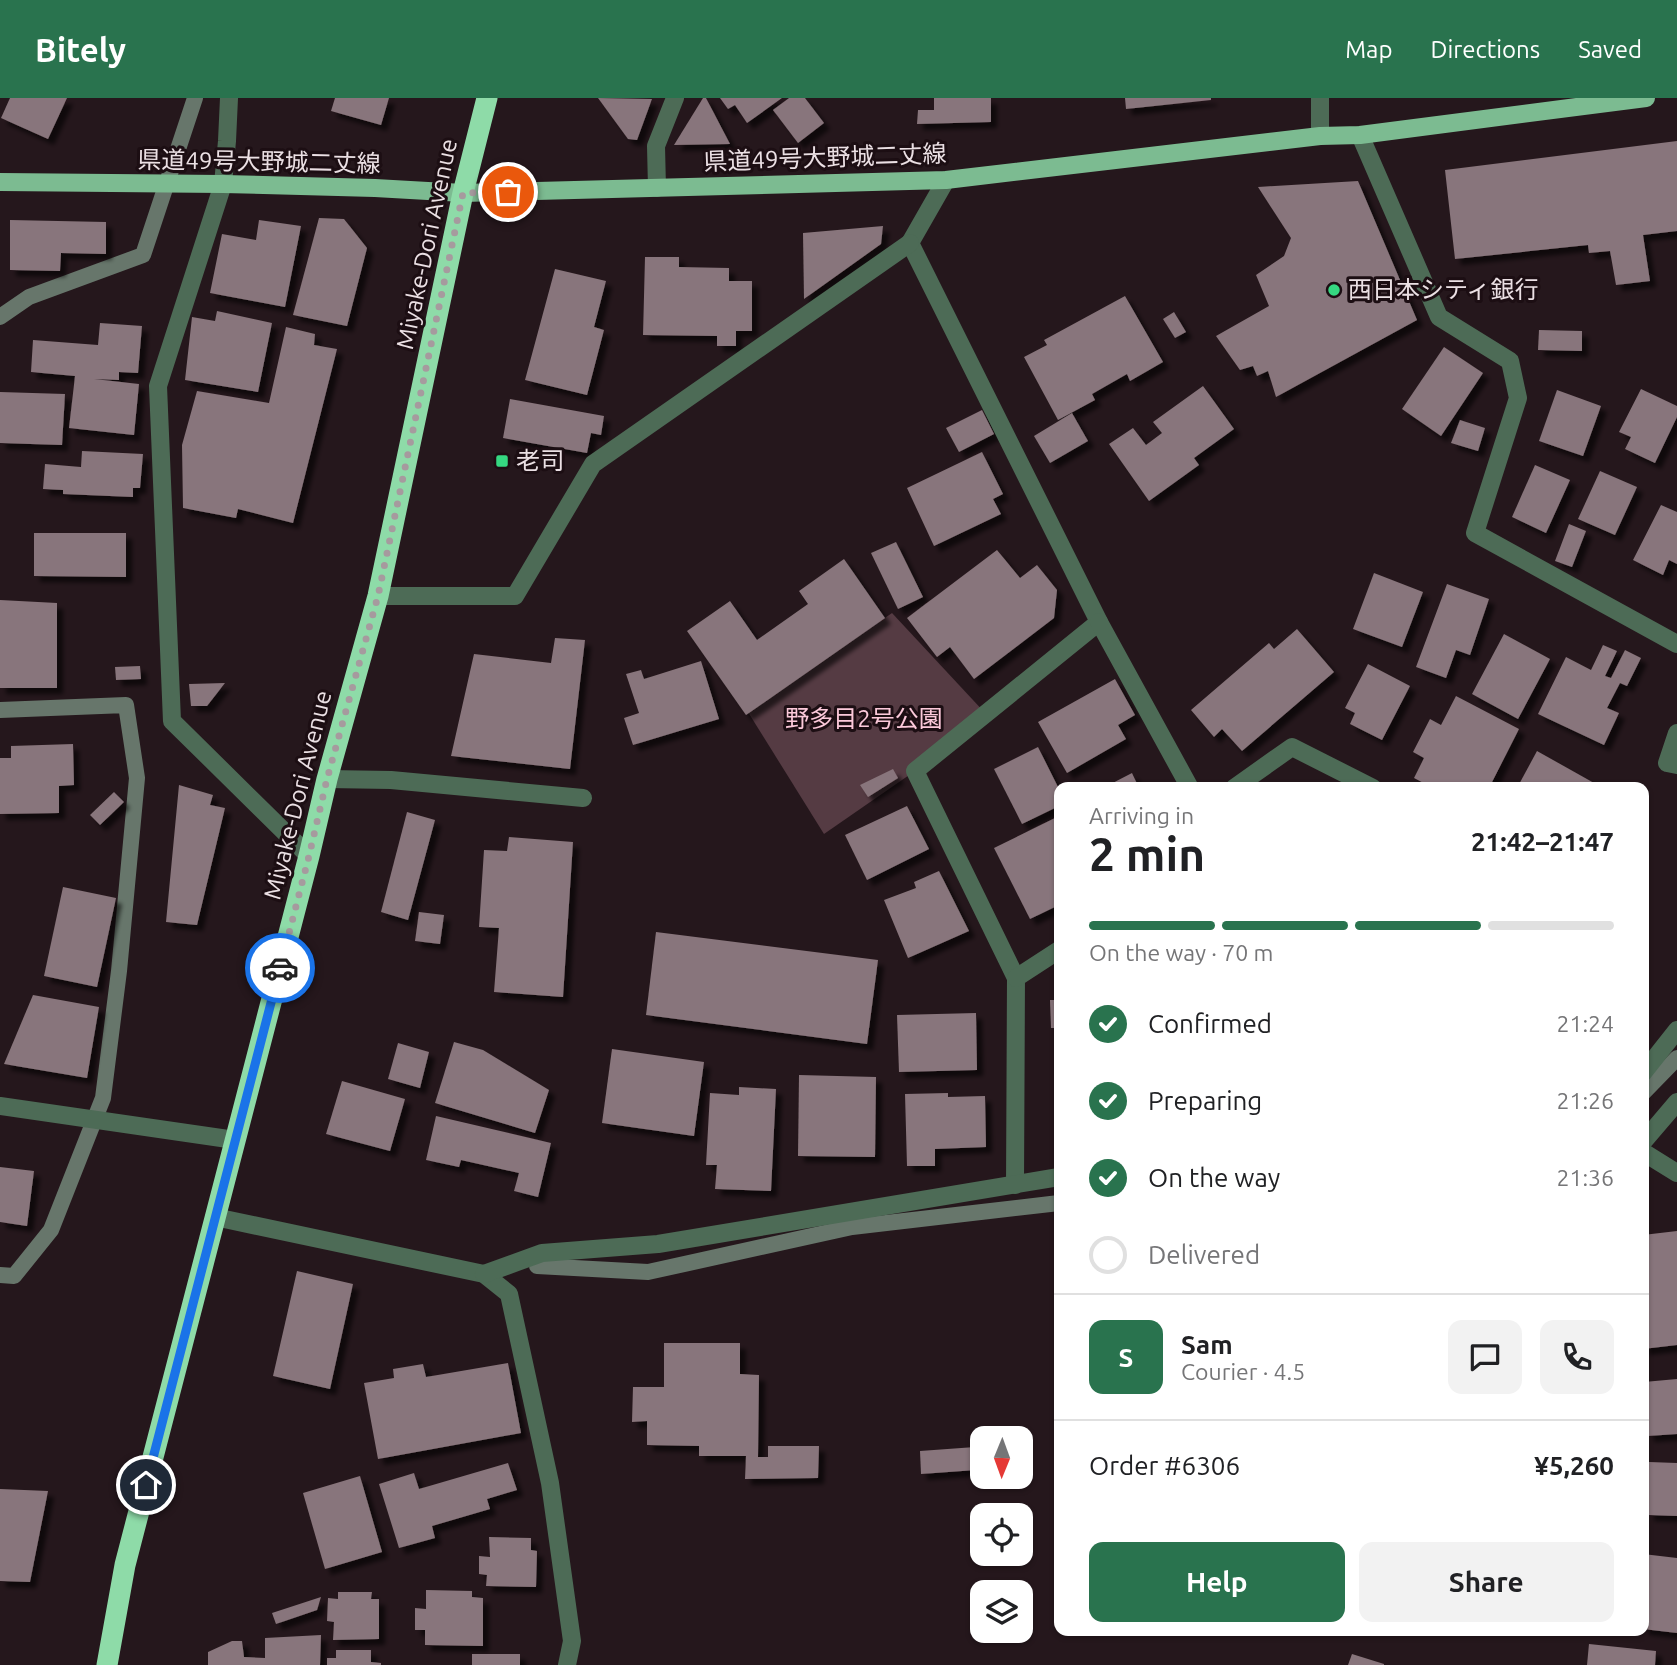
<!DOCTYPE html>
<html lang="en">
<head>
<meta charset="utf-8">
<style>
  :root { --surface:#fff; --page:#f2f2f2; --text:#202124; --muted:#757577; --line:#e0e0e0; --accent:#29734e }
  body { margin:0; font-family:Ubuntu,"Noto Sans JP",sans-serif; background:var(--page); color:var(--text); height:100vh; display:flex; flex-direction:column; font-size:26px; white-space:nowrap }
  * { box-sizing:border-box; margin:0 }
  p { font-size:23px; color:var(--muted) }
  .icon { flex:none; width:38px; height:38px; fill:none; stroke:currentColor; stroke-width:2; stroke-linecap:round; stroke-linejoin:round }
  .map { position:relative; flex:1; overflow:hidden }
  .panel { position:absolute; left:1054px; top:684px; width:595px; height:854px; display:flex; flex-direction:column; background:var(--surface); border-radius:14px; box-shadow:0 2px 5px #0004 }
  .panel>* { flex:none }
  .needle { width:46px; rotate:181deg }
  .tools { position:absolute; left:970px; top:1328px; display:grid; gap:14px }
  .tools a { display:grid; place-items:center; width:63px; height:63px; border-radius:14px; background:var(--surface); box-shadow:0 2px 5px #0004; font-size:35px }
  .pin { position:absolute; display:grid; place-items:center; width:60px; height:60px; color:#fff; margin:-30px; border:4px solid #fff; border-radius:50%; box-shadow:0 2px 7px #0007 }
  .courier { position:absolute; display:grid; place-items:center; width:70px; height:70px; margin:-35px; border:5px solid #1a73e8; border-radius:50%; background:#fff; color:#222; box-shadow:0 2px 9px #0007 }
  .headline em { font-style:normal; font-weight:700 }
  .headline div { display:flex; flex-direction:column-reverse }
  .headline { display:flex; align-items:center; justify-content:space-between; height:119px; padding:0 35px }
  h1 { font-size:46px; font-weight:700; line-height:52px }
  .bar { display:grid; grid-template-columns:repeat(4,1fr); gap:10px 7px; align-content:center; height:84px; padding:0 35px }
  .bar i { height:9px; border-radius:5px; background:var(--line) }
  .bar .on { background:var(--accent) }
  .bar p { grid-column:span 4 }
  .line { display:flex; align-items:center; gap:18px; padding:0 35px; border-top:2px solid var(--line) }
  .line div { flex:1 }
  .round { display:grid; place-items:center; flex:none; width:74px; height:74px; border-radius:14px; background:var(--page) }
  ol { padding:0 35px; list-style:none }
  li { display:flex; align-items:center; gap:21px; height:77px }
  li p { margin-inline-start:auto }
  li .icon { padding:7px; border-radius:50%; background:var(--accent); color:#fff; stroke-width:4 }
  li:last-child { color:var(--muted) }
  li i { width:38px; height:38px; border:4px solid var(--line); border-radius:50% }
  .primary-button { display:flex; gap:14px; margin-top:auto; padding:14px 35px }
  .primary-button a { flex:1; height:80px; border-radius:14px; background:var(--accent); color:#fff; font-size:28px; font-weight:700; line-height:80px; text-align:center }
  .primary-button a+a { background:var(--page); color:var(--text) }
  header { display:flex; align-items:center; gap:42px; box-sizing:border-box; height:98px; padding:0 35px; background:var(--accent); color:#fff }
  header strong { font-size:33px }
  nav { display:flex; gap:38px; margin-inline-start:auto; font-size:24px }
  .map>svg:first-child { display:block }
  .green { fill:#553b43 }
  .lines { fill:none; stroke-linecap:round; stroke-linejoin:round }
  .stream { stroke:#67766b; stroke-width:16 }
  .building { fill:#88757b; filter:url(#shadow) }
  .minor { stroke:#4d6b56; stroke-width:18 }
  .major { stroke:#7cbb91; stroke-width:18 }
  .highway { stroke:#8edba8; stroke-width:21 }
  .done { stroke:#a69a9e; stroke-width:7; stroke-dasharray:0 12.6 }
  .route { stroke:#1a73e8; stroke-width:9 }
  .poi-dot { fill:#35d881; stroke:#1c0e13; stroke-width:2.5 }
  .labels { text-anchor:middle; stroke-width:6; stroke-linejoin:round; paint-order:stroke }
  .street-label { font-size:24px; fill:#ebe0e4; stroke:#1c0e13 }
  .poi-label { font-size:24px; fill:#ebe0e4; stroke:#1c0e13; text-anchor:start }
  .park-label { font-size:24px; fill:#fcc9da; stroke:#1c0e13 }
</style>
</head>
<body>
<header>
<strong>Bitely</strong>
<nav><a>Map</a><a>Directions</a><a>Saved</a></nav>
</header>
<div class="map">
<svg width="1677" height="1567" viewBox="0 0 1677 1567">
  <defs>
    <filter id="shadow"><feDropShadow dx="6" dy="6" stdDeviation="2" flood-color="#0009"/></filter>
  </defs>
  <rect width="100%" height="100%" fill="#25171c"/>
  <polygon class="green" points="892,515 986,616 915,673 824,736 748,614"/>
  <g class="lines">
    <g class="stream">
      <polyline points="0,219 29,199 143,157 195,0"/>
      <polyline points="0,612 126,607 137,680 119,873 103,1000 51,1132 14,1178 0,1177"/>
      <polyline points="1643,995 1677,960"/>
      <polyline points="537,1168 648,1174 852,1129 1059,1105"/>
    </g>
  </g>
  <g class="building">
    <polygon points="10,0 67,0 48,41 1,20"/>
    <polygon points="335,0 389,0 381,27 331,13"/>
    <polygon points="598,0 652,1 637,42 628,41"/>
    <polygon points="703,0 706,0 730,46 674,47"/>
    <polygon points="720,0 782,0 747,25 735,7 728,11"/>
    <polygon points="789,0 805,0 824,25 798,45 773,12"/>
    <polygon points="934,0 991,0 991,24 917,26 918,12 934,12"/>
    <polygon points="1125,0 1211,0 1211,2 1126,11"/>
    <polygon points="1677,43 1677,133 1643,137 1650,183 1616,187 1610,153 1589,155 1588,147 1455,161 1445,72"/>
    <polygon points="1358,83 1417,222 1276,299 1268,273 1257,278 1253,268 1240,272 1216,238 1269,208 1256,177 1284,158 1291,140 1258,89"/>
    <polygon points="319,120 344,121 367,150 347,228 293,217"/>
    <polygon points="10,122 106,124 106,156 61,155 60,173 10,172"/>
    <polygon points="259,122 301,128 285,209 210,195 222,136 256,142"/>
    <polygon points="883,128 881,146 804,201 803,135"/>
    <polygon points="645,159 679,159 679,169 729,170 729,183 752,183 752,233 736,233 736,248 717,248 717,238 643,237"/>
    <polygon points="555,171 606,183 594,229 604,232 587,297 525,282"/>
    <polygon points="1125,198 1163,264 1130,283 1127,276 1092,296 1095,302 1058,322 1024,259 1047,247 1044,242"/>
    <polygon points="217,213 272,225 258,294 185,282 192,219 215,223"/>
    <polygon points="1174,214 1186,234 1175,240 1163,221"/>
    <polygon points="100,225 142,228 138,275 119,274 119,282 94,281 139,286 134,337 69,330 75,278 31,274 33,242 98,247"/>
    <polygon points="286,229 315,236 314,247 337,251 293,425 238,411 236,420 183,410 182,347 197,293 269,305"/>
    <polygon points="1539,232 1582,233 1582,253 1538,252"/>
    <polygon points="1444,249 1483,275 1441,338 1402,311"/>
    <polygon points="1203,288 1234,331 1194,360 1199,367 1149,403 1109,346 1133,330 1146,347 1162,335 1153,324"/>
    <polygon points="1641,291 1677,308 1677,319 1655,365 1625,351 1631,339 1619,334"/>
    <polygon points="1557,292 1601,308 1583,358 1539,343"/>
    <polygon points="0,294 65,296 62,347 0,345"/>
    <polygon points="510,301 604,318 601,337 591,335 587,355 503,340"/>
    <polygon points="982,312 994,336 959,354 946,330"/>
    <polygon points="1072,315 1088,343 1050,365 1034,338"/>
    <polygon points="1460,322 1485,330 1478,353 1451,345"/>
    <polygon points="82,353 143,356 140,390 133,390 133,399 63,396 63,392 43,391 45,366 81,369"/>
    <polygon points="982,354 1003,396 993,401 1001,416 934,448 907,390"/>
    <polygon points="1535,367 1570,382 1546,435 1512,419"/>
    <polygon points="1600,373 1637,389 1615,437 1578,421"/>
    <polygon points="1661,407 1677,414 1677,466 1669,462 1663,477 1633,462"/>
    <polygon points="1569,426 1586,433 1572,469 1555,463"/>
    <polygon points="34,435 126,435 126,479 34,478"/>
    <polygon points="896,444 923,499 898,511 871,455"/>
    <polygon points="997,452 1020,480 1037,467 1057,492 1054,520 974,581 950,549 937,559 907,520"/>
    <polygon points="844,461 885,520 746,617 687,533 730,503 757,542 808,506 799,493"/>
    <polygon points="1374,475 1423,494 1402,549 1353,531"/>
    <polygon points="1447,486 1489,501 1470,557 1456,552 1446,580 1416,569"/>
    <polygon points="0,502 57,505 57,590 0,590"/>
    <polygon points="1297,531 1334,574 1242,653 1222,631 1214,639 1191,612 1269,545 1274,551"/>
    <polygon points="1504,536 1550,561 1518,621 1472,596"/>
    <polygon points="555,540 585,542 570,671 451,658 474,556 551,565"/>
    <polygon points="1603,547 1617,553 1605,578 1611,580 1625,552 1641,560 1627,588 1620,585 1607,610 1619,615 1604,647 1538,616 1566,559 1591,572"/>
    <polygon points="701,563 719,621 633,647 624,620 639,615 626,576 641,572 644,581"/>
    <polygon points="1368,566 1410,588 1382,642 1350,626 1355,615 1345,610"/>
    <polygon points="140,568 141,581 116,582 115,569"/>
    <polygon points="1115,581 1135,617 1118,627 1126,641 1067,675 1038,624"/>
    <polygon points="225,585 207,608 191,608 189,586"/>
    <polygon points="1456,598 1519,631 1489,690 1433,690 1414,680 1424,660 1413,654 1430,621 1441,627"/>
    <polygon points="73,646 74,687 59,688 59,715 0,716 0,660 11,660 11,648"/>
    <polygon points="1038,649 1059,691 1059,708 1022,726 994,671"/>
    <polygon points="1537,653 1594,685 1592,690 1517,690"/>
    <polygon points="893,671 898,680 868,699 860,687"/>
    <polygon points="1132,675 1139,690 1103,690"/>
    <polygon points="179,687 213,697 210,707 225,710 197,827 166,824"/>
    <polygon points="114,694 124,704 100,727 90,717"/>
    <polygon points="907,708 929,751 867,782 845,737"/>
    <polygon points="407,714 435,722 408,822 381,814"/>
    <polygon points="1059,718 1059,807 1030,821 994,750"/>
    <polygon points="509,739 573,744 563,899 494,894 499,830 479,829 484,752 507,753"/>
    <polygon points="939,773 969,833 908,860 884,802 916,790 914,784"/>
    <polygon points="63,789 116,800 97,889 44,878"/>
    <polygon points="419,814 444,817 440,846 415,843"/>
    <polygon points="656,834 878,862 867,946 646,917"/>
    <polygon points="33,897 99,909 87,980 4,966"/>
    <polygon points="1050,902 1059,902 1059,930 1051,930"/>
    <polygon points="976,915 977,972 899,974 897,917"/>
    <polygon points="454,944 483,952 549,992 535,1035 435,1005"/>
    <polygon points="398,945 429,954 420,990 388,981"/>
    <polygon points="612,951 704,964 694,1038 602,1025"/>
    <polygon points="799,977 876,979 875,1059 798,1058"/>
    <polygon points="342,983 405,1001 390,1053 326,1036"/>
    <polygon points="739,989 776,991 771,1093 715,1091 717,1067 706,1067 710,995 739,997"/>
    <polygon points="948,995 948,999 985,998 986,1049 935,1051 935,1068 907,1068 905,996"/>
    <polygon points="436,1018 551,1045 538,1099 514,1093 519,1075 461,1062 459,1069 426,1062"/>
    <polygon points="0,1069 34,1073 27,1128 0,1124"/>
    <polygon points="1677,1133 1677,1247 1643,1251 1643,1137"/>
    <polygon points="297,1173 353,1186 330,1291 273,1278"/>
    <polygon points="664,1245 740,1245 740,1276 759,1277 758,1359 768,1359 768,1348 819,1348 818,1380 745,1381 746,1358 699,1358 699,1348 647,1347 647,1323 632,1324 633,1289 664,1289"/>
    <polygon points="508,1265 521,1335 378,1361 364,1285 394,1280 393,1271 423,1266 426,1279"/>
    <polygon points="1677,1281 1677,1336 1648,1338 1644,1284"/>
    <polygon points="975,1349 976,1372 921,1376 920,1353"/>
    <polygon points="1649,1364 1677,1365 1677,1418 1648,1417"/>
    <polygon points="508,1365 517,1392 487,1401 490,1411 432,1428 435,1440 399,1450 379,1386 414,1375 419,1391"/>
    <polygon points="360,1378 382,1454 325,1471 303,1395"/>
    <polygon points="0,1391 48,1393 30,1484 0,1483"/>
    <polygon points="489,1439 531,1440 531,1452 537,1453 536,1489 486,1488 487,1477 479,1476 479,1458 490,1459"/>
    <polygon points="1643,1456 1677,1460 1677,1535 1643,1531"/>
    <polygon points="426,1492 472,1493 472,1499 483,1500 483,1548 425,1547 425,1532 415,1532 415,1510 426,1511"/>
    <polygon points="338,1494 372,1494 371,1501 379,1501 379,1541 333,1542 334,1524 327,1523 328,1500 338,1501"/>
    <polygon points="321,1499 317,1512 276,1526 272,1515"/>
    <polygon points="321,1537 320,1567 208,1567 208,1554 232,1543 242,1543 244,1559 265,1560 265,1540"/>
    <polygon points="1589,1546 1656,1553 1655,1567 1587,1567"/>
    <polygon points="336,1552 371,1552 371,1564 381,1565 381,1567 327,1567 327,1560 336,1560"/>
    <rect x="472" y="1556" width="48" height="11"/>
    <polygon points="1352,1556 1384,1566 1384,1567 1348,1567"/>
  </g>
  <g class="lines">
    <g class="minor">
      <polyline points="229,0 227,43 223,86 158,288 172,623 309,758"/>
      <polyline points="1360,37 1439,219 1510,263 1518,300 1475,435 1677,546"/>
      <polyline points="1320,38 1320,0"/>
      <polyline points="946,82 910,145 1099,524 915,673 1016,880 1015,1087"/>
      <polyline points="657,90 656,48 675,0"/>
      <polyline points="378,498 515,498 593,366 910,145"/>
      <polyline points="1099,524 1190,690"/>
      <polyline points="1677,635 1667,665 1677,667"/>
      <polyline points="327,681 391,682 583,700"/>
      <polyline points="1234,690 1292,649 1373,690"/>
      <polyline points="1016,880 1059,852"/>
      <polyline points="1643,975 1677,932"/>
      <polyline points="0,1008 235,1042"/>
      <polyline points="1643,1044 1677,1004"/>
      <polyline points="1643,1054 1677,1075"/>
      <polyline points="215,1119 484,1176 509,1196 550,1385 572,1543 567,1567"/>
      <polyline points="484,1176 542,1155 658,1146 1059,1079"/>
    </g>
    <polyline class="major" points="0,84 223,86 375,90 463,95 946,82 1320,38 1360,37 1646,0"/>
    <polyline class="highway" points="107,1567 125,1467 309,758 327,681 378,498 463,95 487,0"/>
  </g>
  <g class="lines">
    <polyline class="done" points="280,870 309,758 327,681 378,498 463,95 508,94"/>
    <polyline class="route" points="146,1387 280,870"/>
  </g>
  <g class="poi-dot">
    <circle cx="1334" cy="192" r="7"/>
    <rect x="495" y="356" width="14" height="14" rx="3.5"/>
  </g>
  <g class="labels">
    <g class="street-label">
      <text transform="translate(825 60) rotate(-2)" y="8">県道49号大野城二丈線</text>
      <text transform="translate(259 64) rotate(1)" y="8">県道49号大野城二丈線</text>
      <text transform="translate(427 146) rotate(-78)" y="8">Miyake-Dori Avenue</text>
      <text transform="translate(298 697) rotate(-76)" y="8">Miyake-Dori Avenue</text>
    </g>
    <g class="poi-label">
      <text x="1348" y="200">西日本シティ銀行</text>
      <text x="516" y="371">老司</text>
    </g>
    <g class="park-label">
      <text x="864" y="629">野多目2号公園</text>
    </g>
  </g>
</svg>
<div class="tools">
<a><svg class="needle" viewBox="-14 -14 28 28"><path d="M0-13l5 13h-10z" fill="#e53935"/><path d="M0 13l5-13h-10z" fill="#757577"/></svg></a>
<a><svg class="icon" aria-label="locate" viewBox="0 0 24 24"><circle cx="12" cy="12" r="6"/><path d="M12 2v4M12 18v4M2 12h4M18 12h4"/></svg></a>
<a><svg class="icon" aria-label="layers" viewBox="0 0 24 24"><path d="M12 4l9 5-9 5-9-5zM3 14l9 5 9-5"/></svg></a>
</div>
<div class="pin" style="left:508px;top:94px;background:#ea580c"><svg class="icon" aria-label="bag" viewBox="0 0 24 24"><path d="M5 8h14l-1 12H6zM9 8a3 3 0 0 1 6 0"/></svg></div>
<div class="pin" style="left:146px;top:1387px;background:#1f2937"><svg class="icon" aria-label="home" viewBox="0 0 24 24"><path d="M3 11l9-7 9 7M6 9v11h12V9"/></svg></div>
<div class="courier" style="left:280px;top:870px"><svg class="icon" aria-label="car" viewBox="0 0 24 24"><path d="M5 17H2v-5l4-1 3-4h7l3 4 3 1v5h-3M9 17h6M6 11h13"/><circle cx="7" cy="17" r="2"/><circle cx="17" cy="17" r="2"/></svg></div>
<section class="panel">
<div class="headline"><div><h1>2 min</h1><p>Arriving in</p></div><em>21:42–21:47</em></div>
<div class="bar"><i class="on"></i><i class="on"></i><i class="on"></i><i></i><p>On the way · 70 m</p></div>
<ol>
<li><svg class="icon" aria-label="check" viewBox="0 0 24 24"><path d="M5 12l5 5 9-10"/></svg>Confirmed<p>21:24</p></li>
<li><svg class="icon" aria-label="check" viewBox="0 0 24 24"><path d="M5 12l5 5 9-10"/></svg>Preparing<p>21:26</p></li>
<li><svg class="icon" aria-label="check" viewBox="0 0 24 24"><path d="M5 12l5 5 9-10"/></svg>On the way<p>21:36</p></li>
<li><i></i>Delivered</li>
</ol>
<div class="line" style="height:126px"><b class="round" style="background:var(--accent);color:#fff">S</b><div><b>Sam</b><p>Courier · 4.5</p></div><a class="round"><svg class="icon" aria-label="chat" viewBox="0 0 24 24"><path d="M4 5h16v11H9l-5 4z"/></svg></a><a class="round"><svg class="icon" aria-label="phone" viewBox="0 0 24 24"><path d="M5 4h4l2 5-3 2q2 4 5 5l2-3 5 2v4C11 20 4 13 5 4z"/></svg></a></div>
<div class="line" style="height:91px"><div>Order #6306</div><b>¥5,260</b></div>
<div class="primary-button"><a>Help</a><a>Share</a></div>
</section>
</div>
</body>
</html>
